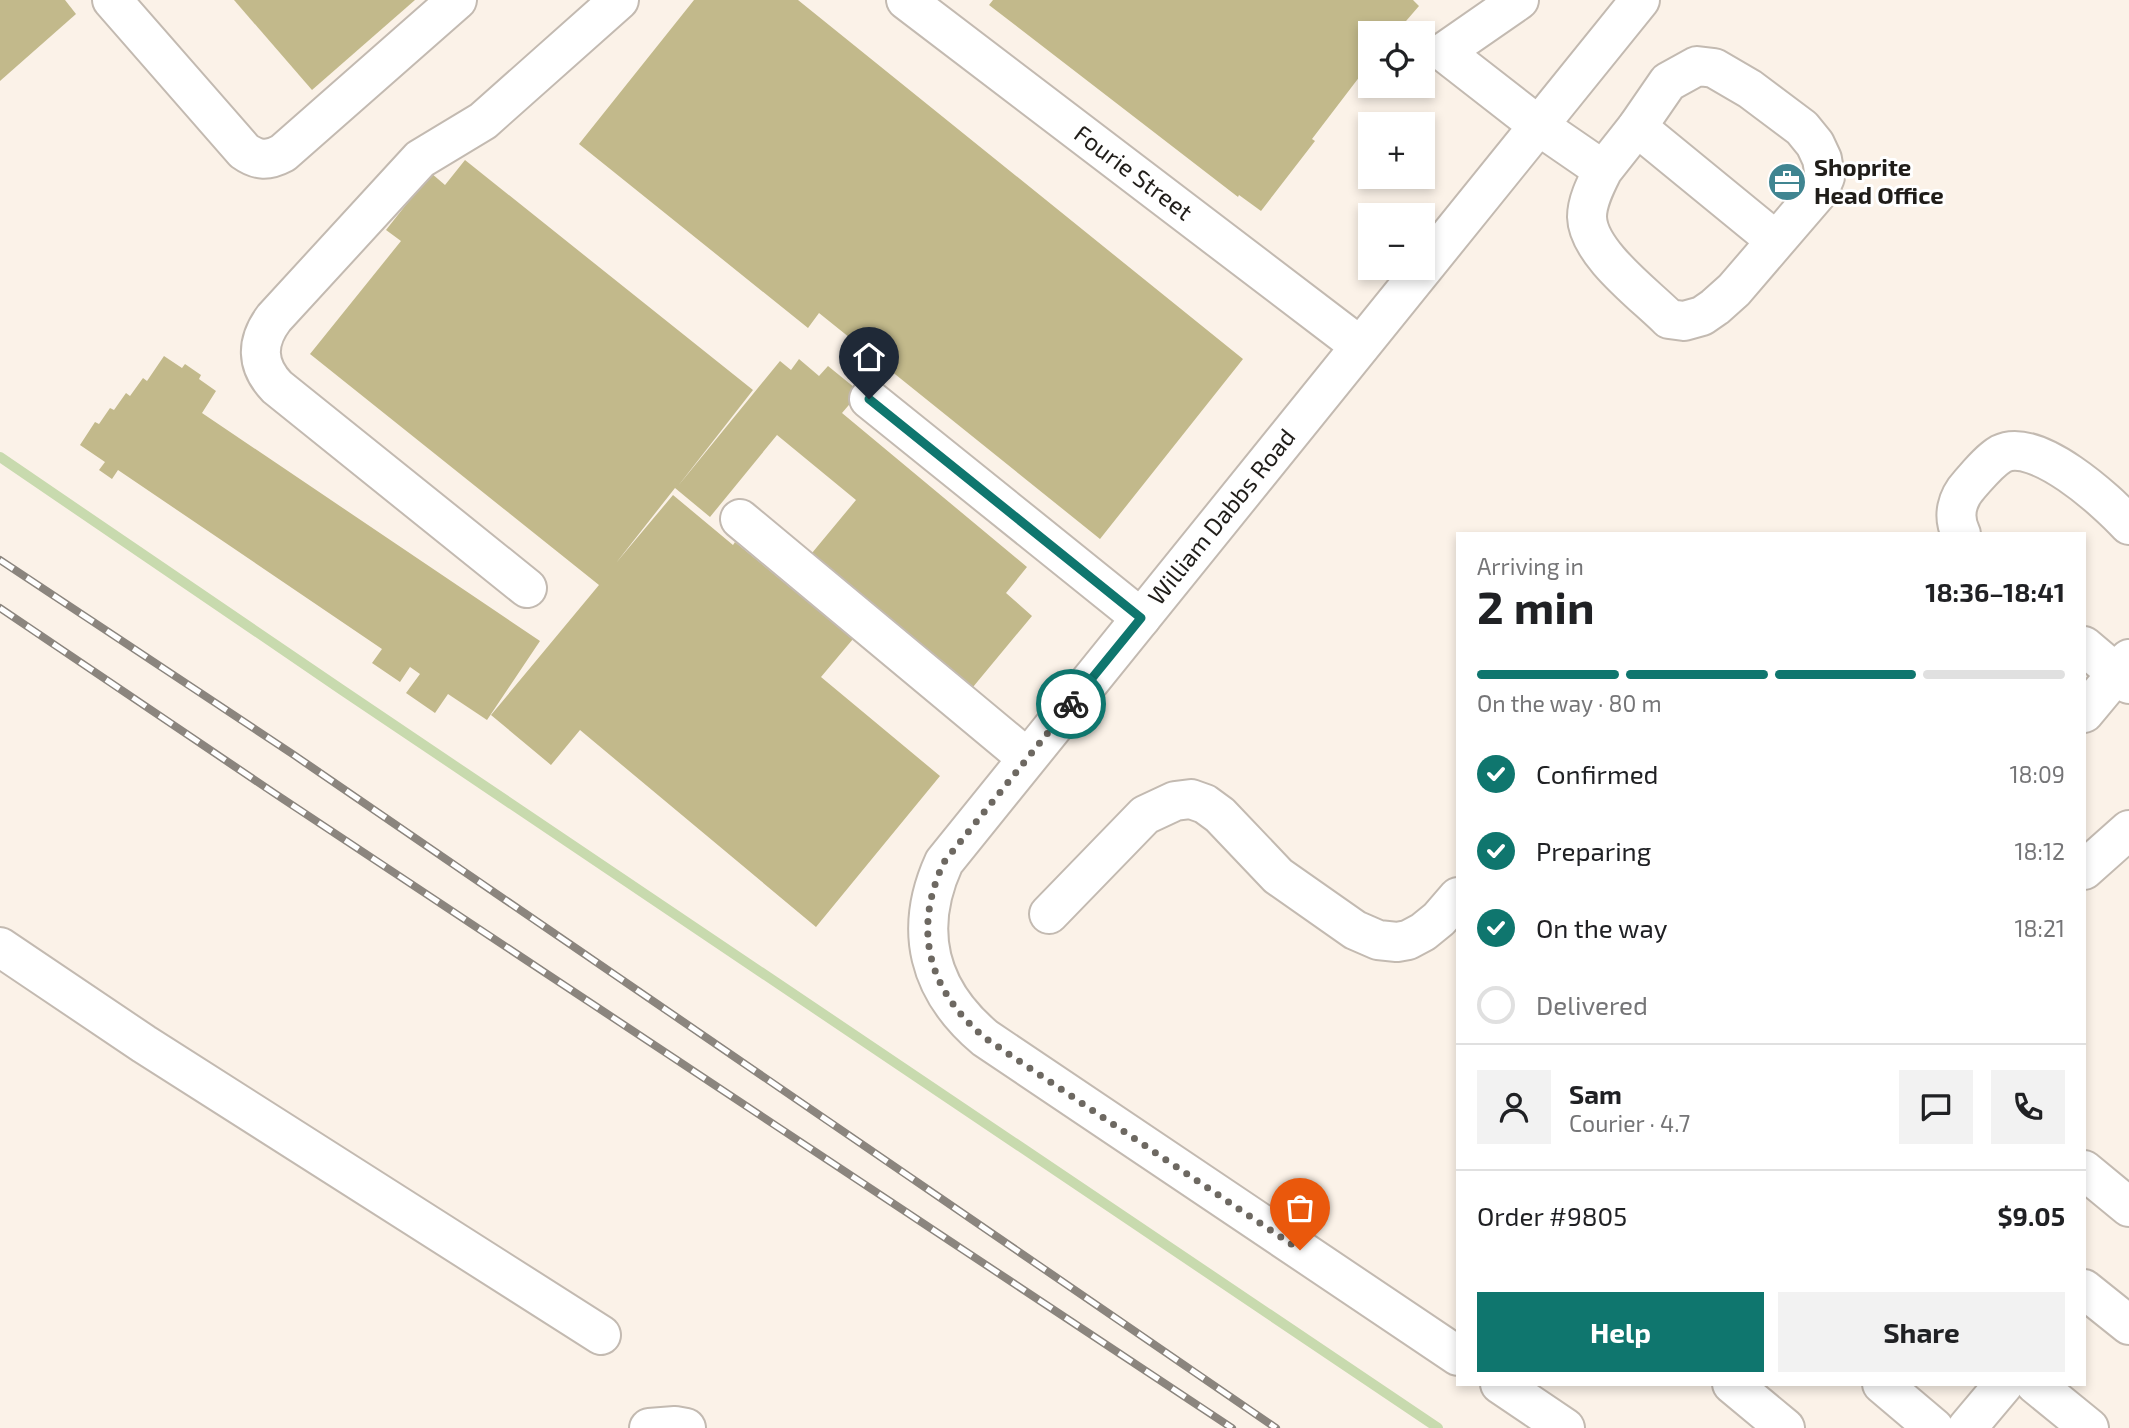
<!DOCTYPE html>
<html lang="en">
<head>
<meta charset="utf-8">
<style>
  :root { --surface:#fff; --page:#f2f2f2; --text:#202124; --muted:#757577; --line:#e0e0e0; --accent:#0f766e }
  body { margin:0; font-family:"Exo 2",sans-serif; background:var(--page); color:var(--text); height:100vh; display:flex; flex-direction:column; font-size:26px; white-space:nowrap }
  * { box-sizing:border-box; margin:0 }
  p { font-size:23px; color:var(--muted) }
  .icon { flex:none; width:38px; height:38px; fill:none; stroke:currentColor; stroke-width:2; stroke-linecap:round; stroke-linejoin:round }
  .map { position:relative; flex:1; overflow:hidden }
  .details { position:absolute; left:1456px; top:532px; width:630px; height:854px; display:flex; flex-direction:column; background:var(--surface); border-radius:0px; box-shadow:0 4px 10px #0003 }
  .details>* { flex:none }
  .buttons { position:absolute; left:1358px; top:21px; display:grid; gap:14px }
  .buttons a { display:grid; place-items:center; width:77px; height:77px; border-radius:0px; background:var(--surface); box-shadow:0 4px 10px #0003; font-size:35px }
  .pin { position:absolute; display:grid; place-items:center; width:60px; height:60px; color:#fff; margin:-72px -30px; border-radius:50% 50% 50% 0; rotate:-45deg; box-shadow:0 0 7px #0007 }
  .pin .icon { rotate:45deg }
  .courier { position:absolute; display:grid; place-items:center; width:70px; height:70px; margin:-35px; border:5px solid #0f766e; border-radius:50%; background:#fff; color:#222; box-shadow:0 2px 9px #0007 }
  .headline em { font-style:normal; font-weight:700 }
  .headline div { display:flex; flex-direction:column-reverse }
  .headline { display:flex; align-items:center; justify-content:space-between; height:119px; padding:0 21px }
  h1 { font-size:46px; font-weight:700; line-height:52px }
  .bar { display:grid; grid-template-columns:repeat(4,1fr); gap:10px 7px; align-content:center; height:84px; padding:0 21px }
  .bar i { height:9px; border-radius:5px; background:var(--line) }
  .bar .on { background:var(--accent) }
  .bar p { grid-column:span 4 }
  .line { display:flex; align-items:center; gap:18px; padding:0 21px; border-top:2px solid var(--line) }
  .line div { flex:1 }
  .round { display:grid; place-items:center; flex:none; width:74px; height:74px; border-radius:0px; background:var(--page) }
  ol { padding:0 21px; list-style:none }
  li { display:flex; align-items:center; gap:21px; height:77px }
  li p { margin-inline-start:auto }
  li .icon { padding:7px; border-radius:50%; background:var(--accent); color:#fff; stroke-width:4 }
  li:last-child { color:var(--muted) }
  li i { width:38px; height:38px; border:4px solid var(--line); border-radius:50% }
  .button { display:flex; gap:14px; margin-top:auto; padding:14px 21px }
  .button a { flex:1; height:80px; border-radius:0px; background:var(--accent); color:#fff; font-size:28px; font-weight:700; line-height:80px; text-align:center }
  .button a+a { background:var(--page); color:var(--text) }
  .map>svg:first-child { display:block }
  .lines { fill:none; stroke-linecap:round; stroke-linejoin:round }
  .stream { stroke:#c8daae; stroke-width:10 }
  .building { fill:#c2b98b }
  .minor-casing { stroke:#c3bab1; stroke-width:42 }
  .minor { stroke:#fff; stroke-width:38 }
  .rail-casing { stroke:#8b857e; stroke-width:8 }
  .rail { stroke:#fff; stroke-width:5; stroke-dasharray:16; stroke-linecap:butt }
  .done { stroke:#6d6861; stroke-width:7; stroke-dasharray:0 12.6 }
  .route { stroke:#0f766e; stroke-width:9 }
  .labels { text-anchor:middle; stroke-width:6; stroke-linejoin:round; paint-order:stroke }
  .poi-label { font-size:24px; font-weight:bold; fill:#201d19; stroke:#fff; text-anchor:start }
  .street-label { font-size:24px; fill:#201d19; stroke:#fff }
</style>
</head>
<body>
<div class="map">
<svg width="2129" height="1428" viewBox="0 0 2129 1428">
  <rect width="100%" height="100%" fill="#fbf2e8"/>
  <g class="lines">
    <polyline class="stream" points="0,457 342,690 1438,1428"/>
  </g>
  <g class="building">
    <polygon points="0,0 65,0 76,14 0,81"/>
    <polygon points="234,0 415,0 312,90"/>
    <polygon points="694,0 798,0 1243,359 1100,539 819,313 808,328 579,144"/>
    <polygon points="993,0 1413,0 1419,6 1400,28 1398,26 1393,33 1370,33 1370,63 1312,139 1315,141 1261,211 1239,195 1238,197 989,5"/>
    <polygon points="465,160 753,390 678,486 780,361 791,370 799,359 819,376 828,366 860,392 842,413 1027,567 1006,593 1032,616 973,687 812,553 856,500 777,435 710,517 675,488 616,563 673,495 733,545 735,542 853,639 821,677 940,776 816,927 580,730 551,765 491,715 599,585 310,354 401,241 386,230 431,173 445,185"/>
    <polygon points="164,356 182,368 185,364 201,375 199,379 216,391 202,413 540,641 487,720 448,694 435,713 406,693 420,674 410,667 400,682 372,663 382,649 118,470 112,479 99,470 105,462 80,445 95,422 99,424 110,408 114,410 126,393 130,396 143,378 147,381"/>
  </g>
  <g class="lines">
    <defs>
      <g id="minor">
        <path d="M112,0l132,151c14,10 24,10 39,2l174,-153"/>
        <polyline points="906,0 1360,346"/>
        <path d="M1519,0l-75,52 95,74 64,44 34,-43 31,-45 29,-16 17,2 36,21 52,39 13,16 7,15 3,18 -6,14 -85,99 -19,17 -13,9 -18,5 -15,-2c-25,-25 -81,-66 -82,-102 0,-16 9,-33 16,-47"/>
        <polyline points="1637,127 1775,240"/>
        <polyline points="869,399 1141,618"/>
        <polyline points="740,519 1027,758"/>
        <path d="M1961,534c-9,-18 -4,-36 9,-50 9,-10 19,-23 31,-30 35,-18 106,47 128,71"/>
        <path d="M527,588l-250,-201c-21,-22 -21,-45 -3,-69l146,-159 63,-38 136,-121"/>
        <polyline points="2084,646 2129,684"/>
        <polyline points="2084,713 2129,659"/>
        <polyline points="2084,870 2129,830"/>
        <polyline points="1049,914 1145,815 1175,801 1191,799 1205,804 1220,815 1278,876 1355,930 1378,940 1397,942 1408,940 1423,932 1439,919 1458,897"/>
        <polyline points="0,947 144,1044 601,1335"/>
        <polyline points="2084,1170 2129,1207"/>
        <polyline points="2084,1289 2129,1325"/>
        <path d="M1458,1356l-473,-318c-57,-48 -72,-108 -41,-176l696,-862"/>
        <polyline points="1500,1384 1565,1428"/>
        <polyline points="1732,1384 1785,1428"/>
        <polyline points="1882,1384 1934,1428"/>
        <polyline points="2035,1384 2089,1428"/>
        <polyline points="649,1428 675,1426 686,1428"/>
        <polyline points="1967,1428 2004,1384"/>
      </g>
    </defs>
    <use href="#minor" class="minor-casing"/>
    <use href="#minor" class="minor"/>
    <defs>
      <g id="rail">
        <polyline points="0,560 294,755 1276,1428"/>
        <polyline points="0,608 274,793 1232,1428"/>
      </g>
    </defs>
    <use href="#rail" class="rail-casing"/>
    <use href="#rail" class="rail"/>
  </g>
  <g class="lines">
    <path class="done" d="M1071,704l-127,158c-32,68 -16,128 41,176l315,212"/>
    <polyline class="route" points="869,399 1141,618 1071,704"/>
  </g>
  <defs>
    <symbol id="office-disc" viewBox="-11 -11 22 22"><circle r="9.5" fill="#408591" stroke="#fff"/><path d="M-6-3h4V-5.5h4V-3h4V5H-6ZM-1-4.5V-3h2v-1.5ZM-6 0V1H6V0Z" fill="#fff"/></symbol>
  </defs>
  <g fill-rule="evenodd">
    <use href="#office-disc" x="1765" y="160" width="44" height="44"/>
  </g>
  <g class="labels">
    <g class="poi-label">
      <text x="1814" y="176">Shoprite<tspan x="1814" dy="28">Head Office</tspan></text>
    </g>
    <g class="street-label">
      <text transform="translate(1133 173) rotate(37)" y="8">Fourie Street</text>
      <text transform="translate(1222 517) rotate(-51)" y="8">William Dabbs Road</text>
    </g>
  </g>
</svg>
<div class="buttons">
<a><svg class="icon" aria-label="locate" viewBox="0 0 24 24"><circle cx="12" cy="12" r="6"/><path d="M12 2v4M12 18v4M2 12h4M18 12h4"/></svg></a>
<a>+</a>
<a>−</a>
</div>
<div class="pin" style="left:1300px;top:1250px;background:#ea580c"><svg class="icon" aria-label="bag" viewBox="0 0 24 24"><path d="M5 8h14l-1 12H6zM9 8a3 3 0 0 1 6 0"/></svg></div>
<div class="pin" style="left:869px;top:399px;background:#1f2937"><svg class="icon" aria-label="home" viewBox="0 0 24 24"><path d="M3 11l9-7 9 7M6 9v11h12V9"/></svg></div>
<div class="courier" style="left:1071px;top:704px"><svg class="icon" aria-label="bike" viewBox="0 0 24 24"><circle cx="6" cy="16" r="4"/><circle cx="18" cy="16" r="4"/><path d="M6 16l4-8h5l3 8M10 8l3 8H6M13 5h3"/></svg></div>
<section class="details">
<div class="headline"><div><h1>2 min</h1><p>Arriving in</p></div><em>18:36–18:41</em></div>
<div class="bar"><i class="on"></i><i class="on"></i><i class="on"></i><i></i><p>On the way · 80 m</p></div>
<ol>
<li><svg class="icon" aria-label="check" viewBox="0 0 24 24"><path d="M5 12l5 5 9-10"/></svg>Confirmed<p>18:09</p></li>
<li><svg class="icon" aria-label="check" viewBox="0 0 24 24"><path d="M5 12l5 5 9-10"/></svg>Preparing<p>18:12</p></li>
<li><svg class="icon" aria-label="check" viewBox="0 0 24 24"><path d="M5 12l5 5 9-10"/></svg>On the way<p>18:21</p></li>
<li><i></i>Delivered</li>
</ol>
<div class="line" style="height:126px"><a class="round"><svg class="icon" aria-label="person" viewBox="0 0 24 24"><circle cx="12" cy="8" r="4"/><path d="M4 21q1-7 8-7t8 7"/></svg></a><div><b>Sam</b><p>Courier · 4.7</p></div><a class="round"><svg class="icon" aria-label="chat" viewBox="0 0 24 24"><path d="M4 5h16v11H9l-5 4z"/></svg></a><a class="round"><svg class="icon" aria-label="phone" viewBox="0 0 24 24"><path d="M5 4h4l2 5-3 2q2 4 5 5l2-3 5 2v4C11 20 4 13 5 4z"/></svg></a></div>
<div class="line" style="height:91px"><div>Order #9805</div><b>$9.05</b></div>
<div class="button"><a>Help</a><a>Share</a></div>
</section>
</div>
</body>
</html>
